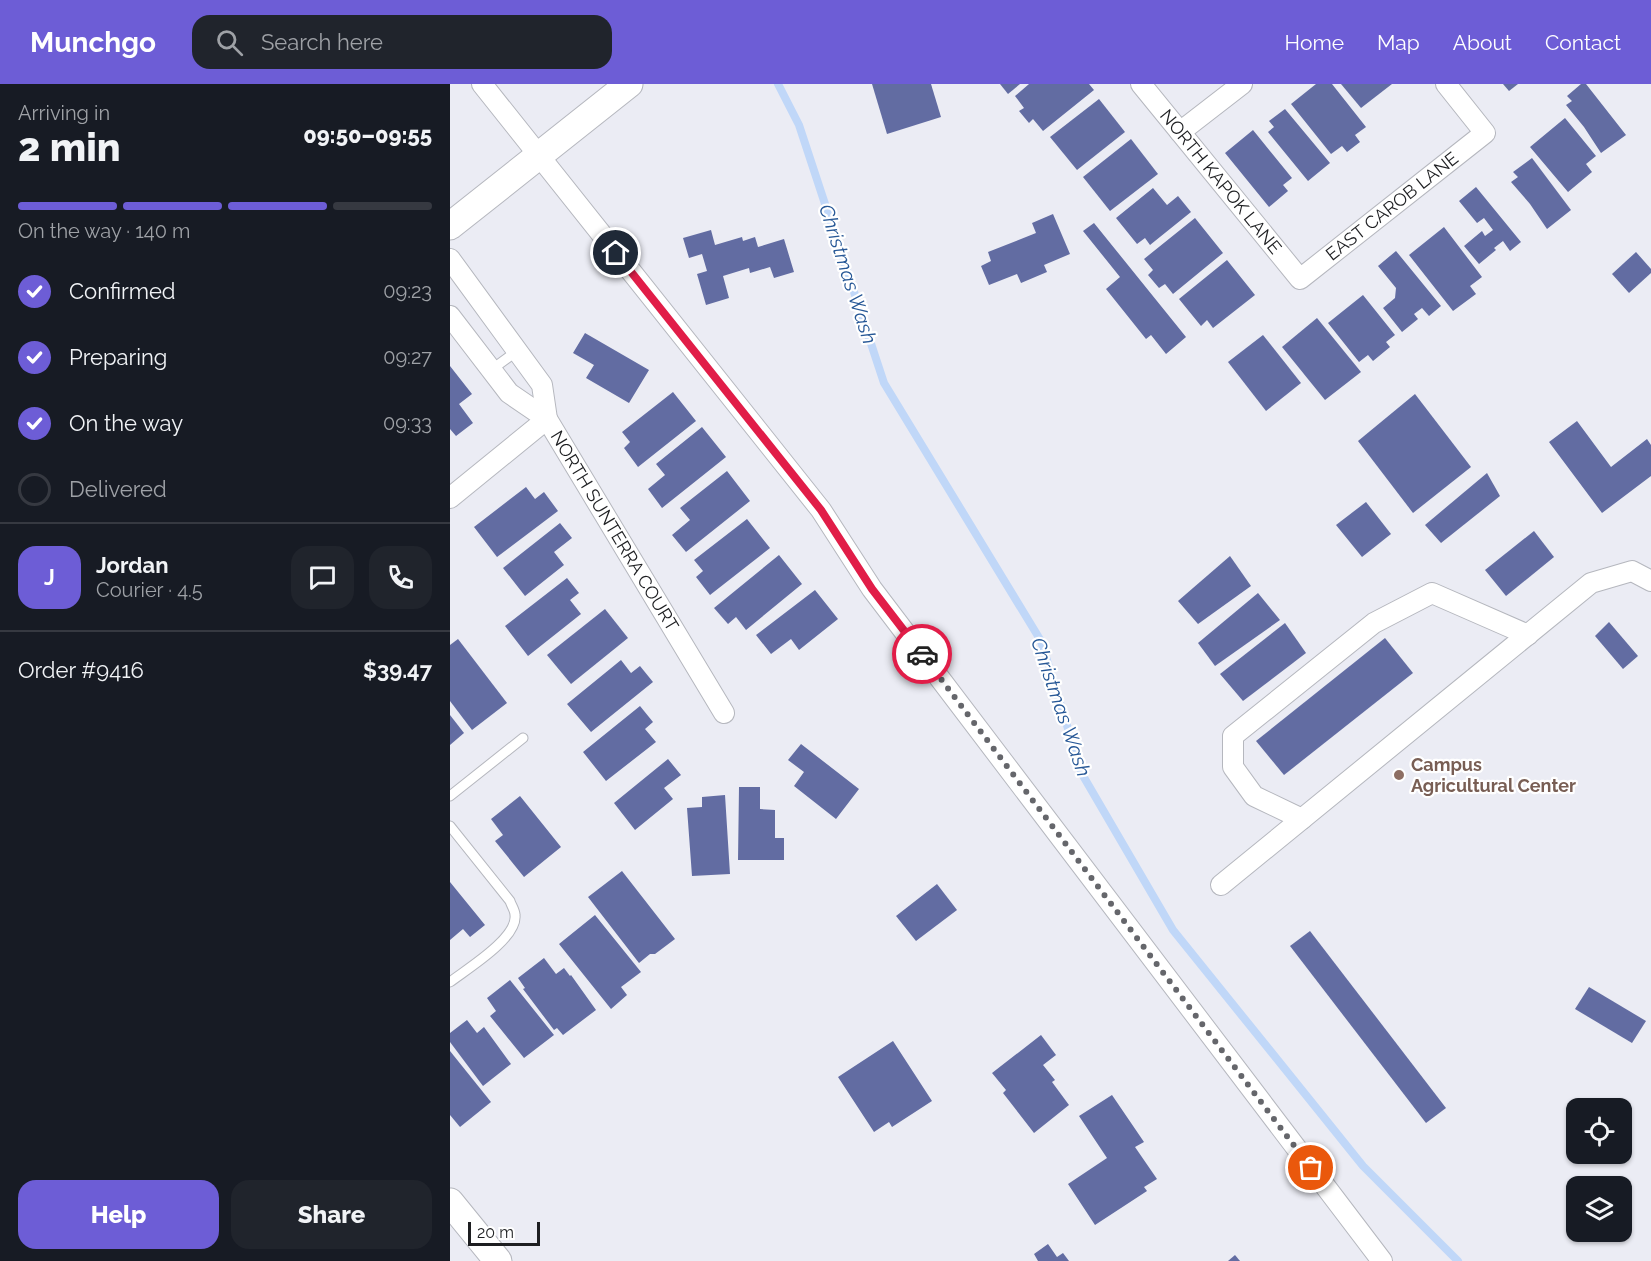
<!DOCTYPE html>
<html lang="en">
<head>
<meta charset="utf-8">
<style>
  :root { --surface:#171b24; --page:#20242c; --text:#f1f3f6; --muted:#9ea1a6; --line:#363941; --accent:#6d5dd6 }
  body { margin:0; font-family:Raleway,sans-serif; background:var(--page); color:var(--text); height:100vh; display:flex; flex-direction:column; font-size:22px; white-space:nowrap }
  * { box-sizing:border-box; margin:0 }
  p { font-size:20px; color:var(--muted) }
  .icon { flex:none; width:33px; height:33px; fill:none; stroke:currentColor; stroke-width:2; stroke-linecap:round; stroke-linejoin:round }
  .map { position:relative; flex:1; overflow:hidden }
  .drawer { display:flex; flex-direction:column; background:var(--surface); width:450px }
  .drawer>* { flex:none }
  .controls { position:absolute; left:1116px; top:1014px; display:grid; gap:12px }
  .controls a { display:grid; place-items:center; width:66px; height:66px; border-radius:12px; background:var(--surface); box-shadow:0 2px 4px #0004; font-size:30px }
  .scale { position:absolute; left:18px; bottom:15px; width:72px; box-sizing:border-box; padding-left:6px; border:3px solid #1d1e21; border-top:0; font-size:16px; line-height:21px; white-space:nowrap; color:#1d1e21; -webkit-text-stroke:4px #fff; paint-order:stroke }
  .pin { position:absolute; display:grid; place-items:center; width:51px; height:51px; color:#fff; margin:-26px; border:3px solid #fff; border-radius:50%; box-shadow:0 2px 6px #0007 }
  .courier { position:absolute; display:grid; place-items:center; width:60px; height:60px; margin:-30px; border:4px solid #e11d48; border-radius:50%; background:#fff; color:#222; box-shadow:0 2px 8px #0007 }
  .summary em { font-style:normal; font-weight:800 }
  .summary div { display:flex; flex-direction:column-reverse }
  .summary { display:flex; align-items:center; justify-content:space-between; height:102px; padding:0 18px }
  h1 { font-size:39px; font-weight:800; line-height:45px }
  .bar { display:grid; grid-template-columns:repeat(4,1fr); gap:9px 6px; align-content:center; height:72px; padding:0 18px }
  .bar i { height:8px; border-radius:4px; background:var(--line) }
  .bar .current { background:var(--accent) }
  .bar p { grid-column:span 4 }
  .line { display:flex; align-items:center; gap:15px; padding:0 18px; border-top:2px solid var(--line) }
  .line div { flex:1 }
  .round { display:grid; place-items:center; flex:none; width:63px; height:63px; border-radius:18px; background:var(--page) }
  ol { padding:0 18px; list-style:none }
  li { display:flex; align-items:center; gap:18px; height:66px }
  li p { margin-inline-start:auto }
  li .icon { padding:6px; border-radius:50%; background:var(--accent); color:#fff; stroke-width:4 }
  li:last-child { color:var(--muted) }
  li i { width:33px; height:33px; border:3px solid var(--line); border-radius:50% }
  .button { display:flex; gap:12px; margin-top:auto; padding:12px 18px }
  .button a { flex:1; height:69px; border-radius:18px; background:var(--accent); color:#fff; font-size:24px; font-weight:800; line-height:69px; text-align:center }
  .button a+a { background:var(--page); color:var(--text) }
  header { display:flex; align-items:center; gap:36px; box-sizing:border-box; height:84px; padding:0 30px; background:var(--accent); color:#fff }
  header strong { font-size:28px }
  nav { display:flex; gap:33px; margin-inline-start:auto; font-size:21px }
  .search { width:420px; height:54px; background:var(--page); display:flex; align-items:center; gap:15px; box-sizing:border-box; padding:0 21px; border-radius:18px; color:var(--muted); font-size:22px }
  main { display:flex; flex:1; min-height:0 }
  .map>svg:first-child { display:block }
  .lines { fill:none; stroke-linecap:round; stroke-linejoin:round }
  .stream { stroke:#c0d7f8; stroke-width:8 }
  .building { fill:#626ca2 }
  .lane-casing { stroke:#b5b7be; stroke-width:11 }
  .street-casing { stroke:#b5b7be; stroke-width:22 }
  .secondary-casing { stroke:#b5b7be; stroke-width:29 }
  .lane { stroke:#fff; stroke-width:9 }
  .street { stroke:#fff; stroke-width:20 }
  .secondary { stroke:#fff; stroke-width:27 }
  .done { stroke:#65666b; stroke-width:6; stroke-dasharray:0 10.8 }
  .route { stroke:#e11d48; stroke-width:8 }
  .education-dot { fill:#8d6e63; stroke:#fff; stroke-width:2 }
  .labels { text-anchor:middle; stroke-width:4.5; stroke-linejoin:round; paint-order:stroke }
  .street-label { font-size:18px; fill:#1d1e21; stroke:#fff }
  .education-label { font-size:18px; font-weight:bold; fill:#785e54; stroke:#fff; text-anchor:start }
  .water-label { font-size:20px; font-style:italic; fill:#265796; stroke:#fff }
</style>
</head>
<body>
<header>
<strong>Munchgo</strong>
<div class="search"><svg class="icon" aria-label="search" viewBox="0 0 24 24"><circle cx="10" cy="10" r="6"/><path d="M15 15l6 6"/></svg>Search here</div>
<nav><a>Home</a><a>Map</a><a>About</a><a>Contact</a></nav>
</header>
<main>
<section class="drawer">
<div class="summary"><div><h1>2 min</h1><p>Arriving in</p></div><em>09:50–09:55</em></div>
<div class="bar"><i class="current"></i><i class="current"></i><i class="current"></i><i></i><p>On the way · 140 m</p></div>
<ol>
<li><svg class="icon" aria-label="check" viewBox="0 0 24 24"><path d="M5 12l5 5 9-10"/></svg>Confirmed<p>09:23</p></li>
<li><svg class="icon" aria-label="check" viewBox="0 0 24 24"><path d="M5 12l5 5 9-10"/></svg>Preparing<p>09:27</p></li>
<li><svg class="icon" aria-label="check" viewBox="0 0 24 24"><path d="M5 12l5 5 9-10"/></svg>On the way<p>09:33</p></li>
<li><i></i>Delivered</li>
</ol>
<div class="line" style="height:108px"><b class="round" style="background:var(--accent);color:#fff">J</b><div><b>Jordan</b><p>Courier · 4.5</p></div><a class="round"><svg class="icon" aria-label="chat" viewBox="0 0 24 24"><path d="M4 5h16v11H9l-5 4z"/></svg></a><a class="round"><svg class="icon" aria-label="phone" viewBox="0 0 24 24"><path d="M5 4h4l2 5-3 2q2 4 5 5l2-3 5 2v4C11 20 4 13 5 4z"/></svg></a></div>
<div class="line" style="height:78px"><div>Order #9416</div><b>$39.47</b></div>
<div class="button"><a>Help</a><a>Share</a></div>
</section>
<div class="map">
<svg width="1201" height="1177" viewBox="0 0 1201 1177">
  <rect width="100%" height="100%" fill="#ebecf4"/>
  <g class="lines">
    <polyline class="stream" points="328,0 349,41 434,299 591,557 632,690 723,846 913,1082 1008,1177"/>
  </g>
  <g class="building">
    <polygon points="422,0 481,0 491,33 437,50"/>
    <polygon points="550,0 570,0 558,10"/>
    <polygon points="579,0 639,0 644,6 593,47 583,35 579,39 569,27 574,24 565,12"/>
    <polygon points="866,0 882,0 916,43 905,51 910,58 897,68 892,62 881,70 841,20"/>
    <polygon points="891,0 942,0 911,24"/>
    <polygon points="1053,0 1068,0 1059,7"/>
    <polygon points="1131,0 1136,0 1176,51 1151,69 1134,43 1116,21 1122,17 1117,12"/>
    <polygon points="649,15 675,48 627,86 600,53"/>
    <polygon points="835,25 880,79 858,97 818,48 824,43 819,37"/>
    <polygon points="1115,34 1146,72 1136,80 1142,88 1118,108 1080,63"/>
    <polygon points="803,46 842,94 833,101 838,107 819,123 775,69"/>
    <polygon points="681,55 708,90 660,127 633,93"/>
    <polygon points="1082,74 1121,126 1097,145 1080,120 1061,98 1068,93 1063,88"/>
    <polygon points="1026,103 1071,158 1060,167 1053,157 1044,164 1046,166 1029,180 1014,162 1032,147 1035,152 1043,146 1034,134 1027,139 1009,117"/>
    <polygon points="703,104 717,121 728,112 741,128 700,161 695,154 687,160 666,134"/>
    <polygon points="603,130 620,170 594,181 597,188 571,199 567,190 539,201 531,182 541,177 538,168 586,149 582,139"/>
    <polygon points="745,134 773,169 723,210 715,200 709,204 698,191 703,186 694,175"/>
    <polygon points="644,139 736,253 716,270 701,251 696,255 656,205 670,193 633,147"/>
    <polygon points="994,143 1032,193 1020,202 1026,210 1003,227 959,171"/>
    <polygon points="261,146 265,161 292,153 293,157 305,153 308,163 334,155 344,188 324,194 320,183 300,189 299,184 273,192 279,214 256,221 247,190 257,187 252,170 239,174 233,154"/>
    <polygon points="946,167 991,222 979,232 972,224 964,230 968,235 952,248 933,224 945,214 946,204 928,182"/>
    <polygon points="1186,168 1201,185 1201,189 1179,209 1162,190"/>
    <polygon points="777,176 805,211 763,244 757,236 751,242 729,215"/>
    <polygon points="913,211 945,251 936,258 940,263 923,277 918,271 909,278 878,239"/>
    <polygon points="867,234 911,288 875,316 832,263"/>
    <polygon points="135,249 199,286 179,319 136,294 144,281 123,269"/>
    <polygon points="813,251 851,299 816,327 778,278"/>
    <polygon points="0,282 22,310 9,320 23,339 6,352 0,345"/>
    <polygon points="223,308 246,337 188,383 174,364 180,358 172,348"/>
    <polygon points="965,310 1021,383 963,429 908,357"/>
    <polygon points="1127,337 1161,383 1197,355 1201,361 1201,392 1152,429 1099,358"/>
    <polygon points="252,343 276,373 212,424 198,405 215,391 206,380"/>
    <polygon points="277,387 300,417 236,468 222,451 240,436 230,424"/>
    <polygon points="1037,389 1050,412 991,459 975,441"/>
    <polygon points="76,403 85,415 94,408 108,427 47,473 24,443"/>
    <polygon points="916,418 941,450 912,473 886,441"/>
    <polygon points="297,435 320,464 260,511 246,493 253,487 244,476"/>
    <polygon points="110,439 122,454 104,468 114,481 75,512 53,484"/>
    <polygon points="1084,447 1104,473 1056,512 1035,486"/>
    <polygon points="329,471 352,500 296,546 286,533 278,540 264,524"/>
    <polygon points="780,472 801,502 748,540 728,517"/>
    <polygon points="117,494 129,509 120,516 131,530 78,572 55,542"/>
    <polygon points="365,506 388,535 349,566 341,555 321,570 306,551"/>
    <polygon points="808,509 830,536 765,582 748,559"/>
    <polygon points="155,525 178,554 121,600 97,571"/>
    <polygon points="1159,538 1188,572 1173,585 1145,552"/>
    <polygon points="835,539 856,569 793,617 770,590"/>
    <polygon points="935,554 963,589 834,691 806,657"/>
    <polygon points="8,555 57,619 22,646 0,617 0,561"/>
    <polygon points="171,576 181,589 190,582 203,598 141,648 117,620"/>
    <polygon points="190,622 203,638 195,645 206,658 156,697 133,668"/>
    <polygon points="0,631 14,649 0,661"/>
    <polygon points="351,660 409,705 386,735 344,702 354,688 338,676"/>
    <polygon points="218,675 231,691 214,704 223,715 185,746 164,719"/>
    <polygon points="289,703 310,703 310,725 325,726 325,754 334,754 334,776 288,776"/>
    <polygon points="275,711 280,790 242,792 237,724 252,723 252,713"/>
    <polygon points="70,712 111,763 74,793 45,757 53,751 41,735"/>
    <polygon points="172,787 225,855 205,870 200,870 189,879 138,813"/>
    <polygon points="0,798 35,841 20,853 13,845 0,856"/>
    <polygon points="487,800 507,826 466,857 446,832"/>
    <polygon points="145,831 191,888 171,903 177,911 161,925 109,860"/>
    <polygon points="860,847 996,1024 976,1039 840,862"/>
    <polygon points="94,874 106,890 114,884 120,892 121,891 146,926 113,951 107,944 104,946 73,905 75,904 68,894"/>
    <polygon points="60,896 104,951 74,974 40,932 46,927 37,914"/>
    <polygon points="1139,903 1196,937 1182,959 1125,925"/>
    <polygon points="17,936 27,949 34,943 61,980 33,1002 0,958 0,949"/>
    <polygon points="591,951 606,971 593,981 605,996 602,998 619,1021 584,1049 553,1009 556,1006 542,989"/>
    <polygon points="443,957 482,1017 442,1043 439,1038 424,1048 388,993"/>
    <polygon points="0,967 41,1018 10,1043 0,1031"/>
    <polygon points="662,1011 694,1058 685,1063 707,1095 694,1103 697,1107 645,1141 618,1100 657,1074 629,1032"/>
    <polygon points="598,1160 607,1173 613,1169 619,1177 588,1177 584,1170"/>
    <polygon points="785,1171 790,1177 778,1177"/>
  </g>
  <g class="lines">
    <defs>
      <g id="lane">
        <polyline points="41,286 67,267"/>
        <polyline points="0,712 73,654"/>
        <path d="M0,742l60,75c1,4 5,9 5,14 3,23 -48,54 -65,67"/>
      </g>
      <g id="street">
        <polyline points="32,0 371,426 422,505 932,1177"/>
        <path id="s1" d="M691,0l159,195 185,-146 -39,-49"/>
        <polyline points="730,48 792,0"/>
        <path id="s2" d="M0,175l92,126 5,34 177,294"/>
        <polyline points="0,232 59,309 97,335"/>
        <polyline points="0,414 97,335"/>
        <polyline points="852,735 804,712 783,683 783,652 924,539 982,509 1078,551"/>
        <polyline points="771,801 1141,499 1182,487 1201,497"/>
      </g>
      <g id="secondary">
        <polyline points="0,142 179,0"/>
        <polyline points="0,1118 48,1177"/>
      </g>
    </defs>
    <use href="#lane" class="lane-casing"/>
    <use href="#street" class="street-casing"/>
    <use href="#secondary" class="secondary-casing"/>
    <use href="#lane" class="lane"/>
    <use href="#street" class="street"/>
    <use href="#secondary" class="secondary"/>
  </g>
  <g class="lines">
    <polyline class="done" points="472,570 861,1084"/>
    <polyline class="route" points="166,169 371,426 422,505 472,570"/>
  </g>
  <circle class="education-dot" cx="949" cy="691" r="6"/>
  <g class="labels">
    <g class="street-label">
      <text dy="6" stroke="none"><textPath href="#s1" startOffset="126">NORTH KAPOK LANE</textPath></text>
      <text dy="6" stroke="none"><textPath href="#s1" startOffset="369">EAST CAROB LANE</textPath></text>
      <text dy="6" stroke="none"><textPath href="#s2" startOffset="321">NORTH SUNTERRA COURT</textPath></text>
    </g>
    <g class="education-label">
      <text x="961" y="687">Campus<tspan x="961" dy="21">Agricultural Center</tspan></text>
    </g>
    <g class="water-label">
      <text transform="translate(398 190) rotate(72)" y="7">Christmas Wash</text>
      <text transform="translate(611 623) rotate(71)" y="7">Christmas Wash</text>
    </g>
  </g>
</svg>
<div class="controls">
<a><svg class="icon" aria-label="locate" viewBox="0 0 24 24"><circle cx="12" cy="12" r="6"/><path d="M12 2v4M12 18v4M2 12h4M18 12h4"/></svg></a>
<a><svg class="icon" aria-label="layers" viewBox="0 0 24 24"><path d="M12 4l9 5-9 5-9-5zM3 14l9 5 9-5"/></svg></a>
</div>
<div class="scale">20 m</div>
<div class="pin" style="left:861px;top:1084px;background:#ea580c"><svg class="icon" aria-label="bag" viewBox="0 0 24 24"><path d="M5 8h14l-1 12H6zM9 8a3 3 0 0 1 6 0"/></svg></div>
<div class="pin" style="left:166px;top:169px;background:#1f2937"><svg class="icon" aria-label="home" viewBox="0 0 24 24"><path d="M3 11l9-7 9 7M6 9v11h12V9"/></svg></div>
<div class="courier" style="left:472px;top:570px"><svg class="icon" aria-label="car" viewBox="0 0 24 24"><path d="M5 17H2v-5l4-1 3-4h7l3 4 3 1v5h-3M9 17h6M6 11h13"/><circle cx="7" cy="17" r="2"/><circle cx="17" cy="17" r="2"/></svg></div>
</div>
</main>
</body>
</html>
